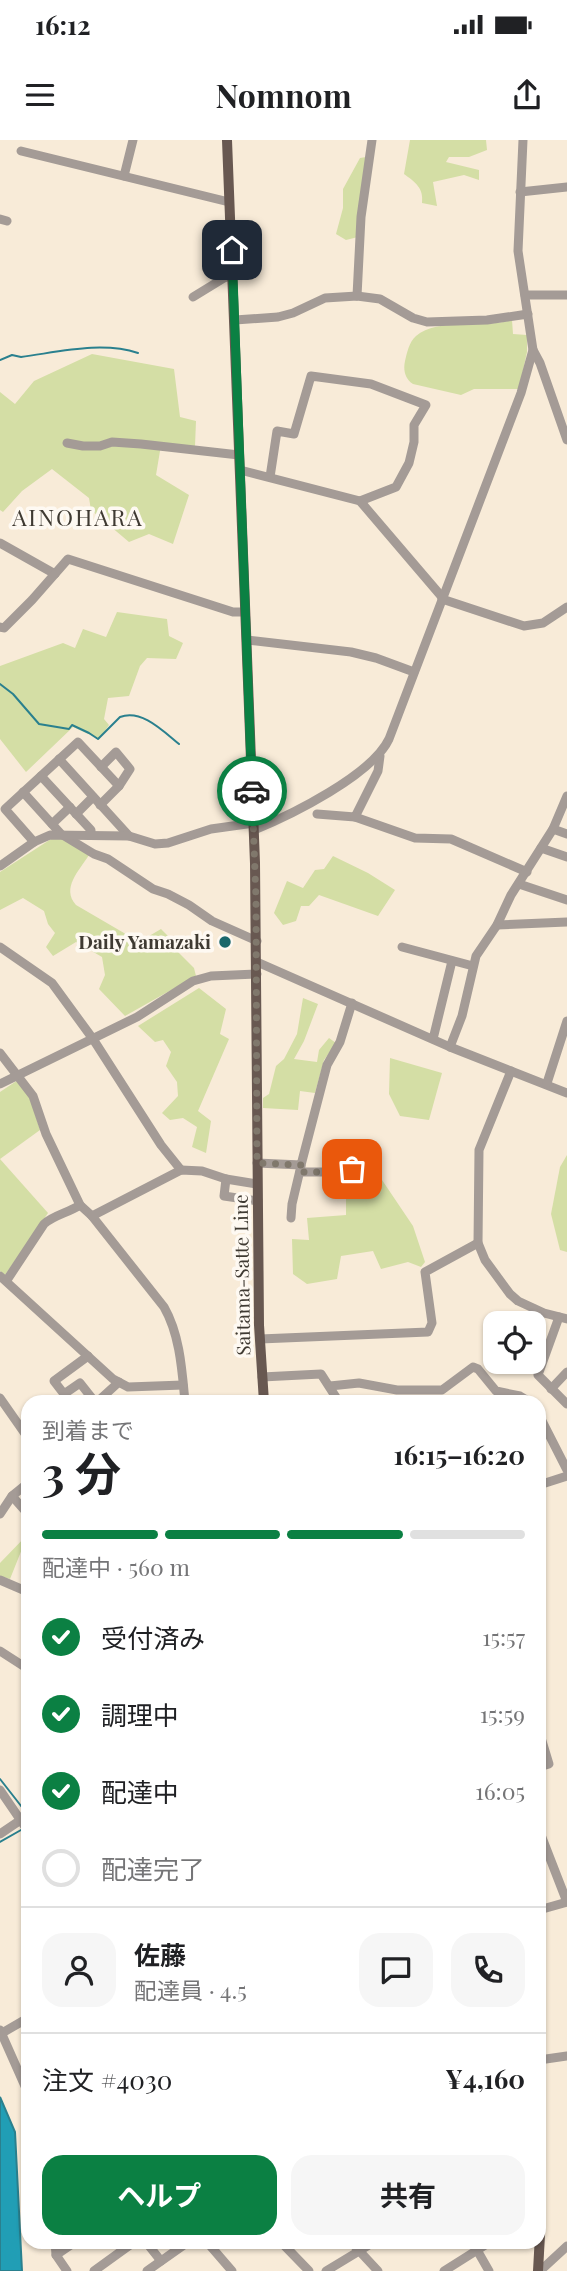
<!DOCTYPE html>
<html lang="ja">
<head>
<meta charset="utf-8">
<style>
  :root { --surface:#fff; --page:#f6f6f6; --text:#202124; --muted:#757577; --line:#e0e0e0; --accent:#0b8043 }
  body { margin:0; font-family:"Playfair Display","Noto Sans JP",serif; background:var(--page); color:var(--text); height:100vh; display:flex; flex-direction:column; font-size:26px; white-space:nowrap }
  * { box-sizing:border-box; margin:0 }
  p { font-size:23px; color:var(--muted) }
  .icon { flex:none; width:38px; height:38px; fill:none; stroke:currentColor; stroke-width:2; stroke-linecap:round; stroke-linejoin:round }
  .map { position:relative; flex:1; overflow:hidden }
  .drawer { position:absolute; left:21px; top:1255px; width:525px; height:854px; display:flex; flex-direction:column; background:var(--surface); border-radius:21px; box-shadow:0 2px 5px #0004 }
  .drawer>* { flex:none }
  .controls { position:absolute; left:483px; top:1171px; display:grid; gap:14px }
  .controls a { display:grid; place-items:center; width:63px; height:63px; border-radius:14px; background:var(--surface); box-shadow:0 2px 5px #0004; font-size:35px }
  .pin { position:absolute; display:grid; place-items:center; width:60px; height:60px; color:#fff; margin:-30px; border-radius:14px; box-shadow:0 4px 10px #0006 }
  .courier { position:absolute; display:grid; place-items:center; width:70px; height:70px; margin:-35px; border:5px solid #0b8043; border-radius:50%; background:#fff; color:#222; box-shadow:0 2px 9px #0007 }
  .overview em { font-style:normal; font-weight:700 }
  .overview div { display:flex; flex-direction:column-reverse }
  .overview { display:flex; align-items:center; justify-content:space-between; height:119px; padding:0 21px }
  h1 { font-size:46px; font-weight:700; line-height:52px }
  .bar { display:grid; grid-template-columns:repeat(4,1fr); gap:10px 7px; align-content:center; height:84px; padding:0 21px }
  .bar i { height:9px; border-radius:5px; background:var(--line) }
  .bar .selected { background:var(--accent) }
  .bar p { grid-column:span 4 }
  .line { display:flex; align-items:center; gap:18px; padding:0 21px; border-top:2px solid var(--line) }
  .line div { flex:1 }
  .round { display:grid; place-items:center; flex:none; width:74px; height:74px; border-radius:21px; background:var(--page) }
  ol { padding:0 21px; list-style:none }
  li { display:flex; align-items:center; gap:21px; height:77px }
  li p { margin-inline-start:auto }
  li .icon { padding:7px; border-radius:50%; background:var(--accent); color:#fff; stroke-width:4 }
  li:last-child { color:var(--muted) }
  li i { width:38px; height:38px; border:4px solid var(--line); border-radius:50% }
  .button { display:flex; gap:14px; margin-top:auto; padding:14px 21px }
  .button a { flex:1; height:80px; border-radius:21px; background:var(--accent); color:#fff; font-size:28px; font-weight:700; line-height:80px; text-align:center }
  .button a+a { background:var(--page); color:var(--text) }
  .status { display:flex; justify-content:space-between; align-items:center; height:49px; padding:0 35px; background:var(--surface); direction:ltr }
  .status svg { height:19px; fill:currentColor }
  header { display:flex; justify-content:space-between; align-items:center; height:91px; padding:0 21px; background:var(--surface); font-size:32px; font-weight:700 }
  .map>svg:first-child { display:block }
  .green { fill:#d4dea5 }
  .water { fill:#219eb5; stroke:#2a808e; stroke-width:2 }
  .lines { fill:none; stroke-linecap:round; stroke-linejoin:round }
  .stream { stroke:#2a808e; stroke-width:2 }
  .minor { stroke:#a49b96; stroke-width:9 }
  .major { stroke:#685851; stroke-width:10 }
  .done { stroke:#80786c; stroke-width:7; stroke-dasharray:0 12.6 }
  .route { stroke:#0b8043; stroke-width:9 }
  .poi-dot { fill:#19676b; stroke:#fef9f2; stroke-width:2.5 }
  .labels { text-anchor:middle; stroke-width:7; stroke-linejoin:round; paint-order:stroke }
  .poi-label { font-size:19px; font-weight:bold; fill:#3f3a32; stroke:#fef9f2; text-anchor:end }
  .street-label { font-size:19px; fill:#3f3a32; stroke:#fef9f2 }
  .quarter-label { font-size:23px; letter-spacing:2px; fill:#3f3a32; stroke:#fef9f2 }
</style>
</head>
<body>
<div class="status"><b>16:12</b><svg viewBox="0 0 49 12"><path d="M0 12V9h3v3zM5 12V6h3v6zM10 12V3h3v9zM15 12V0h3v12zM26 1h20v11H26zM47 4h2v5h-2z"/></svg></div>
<header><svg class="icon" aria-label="menu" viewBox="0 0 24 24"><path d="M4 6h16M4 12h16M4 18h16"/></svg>Nomnom<svg class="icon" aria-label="share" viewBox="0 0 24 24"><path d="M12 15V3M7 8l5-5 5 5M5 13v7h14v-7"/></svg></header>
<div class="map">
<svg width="567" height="2131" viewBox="0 0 567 2131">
  <rect width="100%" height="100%" fill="#f8ebd8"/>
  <g class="green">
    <path d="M410,0h76l1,10 -18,7h-20l-3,5 33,8v10l-15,-5 -31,7 4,24 -15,-3c2,-15 -7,-21 -18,-29z"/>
    <polygon points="366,17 358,97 346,100 336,94 343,68 343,49 360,18"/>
    <path d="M512,180l1,14 14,1v17l-8,37h-45l-13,6 -48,-11c-8,-5 -10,-14 -8,-23 2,-8 4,-19 11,-25 23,-19 68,-7 96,-16z"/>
    <polygon points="92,214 174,229 180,277 196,281 195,306 161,305 156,335 189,355 173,404 149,394 129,402 91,370 89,358 52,329 22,351 3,372 0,370 0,252 15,264 34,241"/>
    <polygon points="117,472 167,479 169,496 183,503 176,519 147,518 140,526 129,556 108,558 104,579 109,585 99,599 73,587 26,632 0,599 0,526 63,503 75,508 83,489 106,497"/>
    <path d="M51,699h12l26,16c-10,16 -28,33 -13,50l60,35 8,-1 17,-10 12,12v6l21,21 2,8 -71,40 -26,-27 6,-14 -3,-18 -26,-15 -23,14 -7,-9 9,-14 -7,-9 -4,-13 -21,-13 -23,12v-38z"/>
    <polygon points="333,716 368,733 395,750 378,776 319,755 309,766 301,766 296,781 283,785 274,773 287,741 303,748 315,730 324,729"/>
    <polygon points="199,848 226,869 220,894 229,899 198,971 211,981 206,1013 192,1007 197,987 183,978 170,980 162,973 178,956 177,942 166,926 171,912 163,900 155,902 138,886"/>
    <polygon points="303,858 318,864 304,901 294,919 317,922 319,910 329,898 336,903 324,920 315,953 300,951 298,970 263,968 263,958 269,954 276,926 284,919 297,894"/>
    <polygon points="390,918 442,933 429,980 400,976 389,954"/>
    <polygon points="18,940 30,958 40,990 0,1019 0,952"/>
    <polygon points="567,1015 567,1112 560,1110 551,1074 560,1027"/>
    <polygon points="0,1019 48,1073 5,1135 0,1131"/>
    <polygon points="382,1040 413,1086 425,1122 421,1127 408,1122 381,1129 373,1111 341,1116 337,1139 307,1144 293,1134 292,1099 309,1100 307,1078 346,1075 346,1054"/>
    <polygon points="28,1394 28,1406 22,1409 10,1439 0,1436 0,1423"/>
  </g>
  <polygon class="water" points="0,1957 15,1992 22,2131 0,2131"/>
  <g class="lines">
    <g class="stream">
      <path d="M0,220l12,-5 9,2c38,-5 80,-16 117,-4"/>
      <path d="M0,544l13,10 26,30 30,5 3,-4 17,8 9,6 22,-22c22,-8 43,14 59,27"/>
      <polyline points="0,1639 25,1671"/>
      <polyline points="0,1702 21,1690"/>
    </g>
    <g class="minor">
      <polyline points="21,11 229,62"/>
      <polyline points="124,36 133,0"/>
      <polyline points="520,52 567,47"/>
      <polyline points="0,79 7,81"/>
      <polyline points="525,155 567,155"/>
      <polyline points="357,156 361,77 372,0"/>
      <polyline points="193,157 224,138 233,135"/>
      <polyline points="235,180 278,177 293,173 325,158 357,156 380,159 413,178 427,182 487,180 528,174"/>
      <polyline points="533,210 540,223 567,300"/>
      <polyline points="67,303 83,306 100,306 112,302 141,304 239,315"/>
      <polyline points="240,330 360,361 442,457"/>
      <polyline points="270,337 277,291 294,294 311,236 371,244 426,265 414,285 414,302 409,323 396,347 360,361"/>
      <polyline points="0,403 55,434"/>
      <polyline points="442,459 524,486 543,483 567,467"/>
      <polyline points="0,487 4,488 32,460 68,419 233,472 245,472"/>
      <polyline points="247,500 351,512 376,518 414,532"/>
      <polyline points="59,619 129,696"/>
      <polyline points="41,636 91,690 91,695"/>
      <polyline points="23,652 61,694 94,714 108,719 153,749 168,754 189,765 212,781 257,801"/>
      <polyline points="100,665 119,646 130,629 116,612 101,627"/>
      <polyline points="76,674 93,657"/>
      <polyline points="317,674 355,677 378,631 380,616"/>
      <polyline points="355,677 415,698 451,699 527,732"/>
      <polyline points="52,684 70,667"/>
      <polyline points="553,689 567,694"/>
      <path d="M254,690c37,-15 118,-55 135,-91l132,-346 12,-43 -15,-99 5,-111"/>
      <polyline points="34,702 5,669 78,602 119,646"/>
      <polyline points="541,708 567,717"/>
      <polyline points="0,726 34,702 50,695 129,696 155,704 168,703 211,689 254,683"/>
      <polyline points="519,744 567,760"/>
      <polyline points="497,785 567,782"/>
      <polyline points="0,807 52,843 93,899 161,1005 181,1030"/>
      <polyline points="402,807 473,826"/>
      <polyline points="257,822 450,907 567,953"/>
      <polyline points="433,899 452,821"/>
      <polyline points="450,907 462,876 476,816 497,785 511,755 553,689 567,656"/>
      <path d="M0,913l33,43 13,38 34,71 12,11 72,91c16,28 18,63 21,95"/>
      <polyline points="511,931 479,1010 478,1103 485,1120 510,1154 518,1161 544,1173 567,1179"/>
      <polyline points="547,943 567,881"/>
      <polyline points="0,944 137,877 193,841 211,836 257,834"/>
      <polyline points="257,1023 301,1025 327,925 340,902 352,863"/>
      <polyline points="300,1032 332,1032 371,1026"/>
      <polyline points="226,1039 224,1056 258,1061"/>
      <polyline points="92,1076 181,1030 202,1031 226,1039 257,1044"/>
      <polyline points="291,1078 292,1064 301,1026"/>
      <polyline points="0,1136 113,1239 128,1247 183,1245"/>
      <path d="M7,1140l37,-56c10,-9 24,-11 36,-19"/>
      <polyline points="559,1177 538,1235 567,1264"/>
      <polyline points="260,1199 428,1192 432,1183 425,1132 478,1103"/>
      <polyline points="88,1216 54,1241 64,1254 80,1243 95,1262"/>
      <polyline points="262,1237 321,1234 339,1262"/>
      <polyline points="330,1246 359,1243 397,1250 442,1250 473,1227 478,1229 496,1251 520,1256 530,1262"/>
      <polyline points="551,1249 567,1232"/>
      <polyline points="0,1258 28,1298"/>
      <polyline points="97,1262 119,1242"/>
      <polyline points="539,1275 567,1330"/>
      <polyline points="539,1345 567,1336"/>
      <polyline points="12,1356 28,1374"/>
      <polyline points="0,1374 12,1356 28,1343"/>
      <polyline points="0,1440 28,1452"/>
      <polyline points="0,1511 28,1529"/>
      <polyline points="539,1602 542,1601 549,1624 539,1627"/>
      <polyline points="0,1650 28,1691"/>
      <polyline points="539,1690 567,1762"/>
      <polyline points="0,1694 28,1675"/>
      <polyline points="539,1770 567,1762"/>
      <polyline points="0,1890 28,1953"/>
      <polyline points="2,1893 28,1878"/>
      <polyline points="539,1920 567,1916"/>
      <polyline points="55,2102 56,2115 67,2131"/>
      <polyline points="146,2102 161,2121"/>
      <polyline points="207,2102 232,2131"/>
      <polyline points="281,2102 309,2131"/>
      <polyline points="351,2102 378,2131"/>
      <polyline points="477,2110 489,2131"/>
      <polyline points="56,2115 75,2102"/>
      <polyline points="94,2131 134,2102"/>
      <polyline points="147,2131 188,2102"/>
      <polyline points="326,2131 374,2102"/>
      <polyline points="444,2131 490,2102"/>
      <polyline points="540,2131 567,2106"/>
    </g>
    <g class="major">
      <polyline points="227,0 255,723 259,1185 264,1262"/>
      <polyline points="538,2131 540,2095 539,2050"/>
    </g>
  </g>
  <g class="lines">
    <polyline class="done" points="252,651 256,759 257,1023 302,1025 300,1032 332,1032 352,1029"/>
    <polyline class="route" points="232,110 252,651"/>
  </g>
  <circle class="poi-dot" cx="225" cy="802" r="7"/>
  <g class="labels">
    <g class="poi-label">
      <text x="211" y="809">Daily Yamazaki</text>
    </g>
    <g class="street-label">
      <text transform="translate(242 1135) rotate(-91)" y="7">Saitama-Satte Line</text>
    </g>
    <g class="quarter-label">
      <text x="78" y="386">AINOHARA</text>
    </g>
  </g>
</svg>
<div class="controls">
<a><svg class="icon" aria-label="locate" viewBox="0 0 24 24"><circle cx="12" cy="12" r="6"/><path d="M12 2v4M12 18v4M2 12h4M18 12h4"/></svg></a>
</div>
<div class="pin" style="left:352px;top:1029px;background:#ea580c"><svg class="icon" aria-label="bag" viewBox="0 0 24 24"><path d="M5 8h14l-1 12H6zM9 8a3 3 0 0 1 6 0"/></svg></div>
<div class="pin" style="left:232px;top:110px;background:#1f2937"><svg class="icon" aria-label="home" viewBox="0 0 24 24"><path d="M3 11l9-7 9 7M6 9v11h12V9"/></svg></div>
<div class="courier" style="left:252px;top:651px"><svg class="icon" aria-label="car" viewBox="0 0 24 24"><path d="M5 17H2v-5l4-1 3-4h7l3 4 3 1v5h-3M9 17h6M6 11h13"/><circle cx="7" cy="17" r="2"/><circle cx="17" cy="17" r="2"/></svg></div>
<section class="drawer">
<div class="overview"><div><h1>3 分</h1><p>到着まで</p></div><em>16:15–16:20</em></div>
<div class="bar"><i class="selected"></i><i class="selected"></i><i class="selected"></i><i></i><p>配達中 · 560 m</p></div>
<ol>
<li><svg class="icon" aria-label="check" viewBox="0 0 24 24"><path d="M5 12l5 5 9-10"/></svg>受付済み<p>15:57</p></li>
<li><svg class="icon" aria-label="check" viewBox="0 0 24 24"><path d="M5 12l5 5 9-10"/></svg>調理中<p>15:59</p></li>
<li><svg class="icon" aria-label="check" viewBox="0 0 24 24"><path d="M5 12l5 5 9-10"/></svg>配達中<p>16:05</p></li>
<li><i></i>配達完了</li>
</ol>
<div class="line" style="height:126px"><a class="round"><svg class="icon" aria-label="person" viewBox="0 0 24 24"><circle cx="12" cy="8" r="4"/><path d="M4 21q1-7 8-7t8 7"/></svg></a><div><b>佐藤</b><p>配達員 · 4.5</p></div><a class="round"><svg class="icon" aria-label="chat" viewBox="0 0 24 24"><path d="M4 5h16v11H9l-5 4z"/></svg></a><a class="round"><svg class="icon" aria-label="phone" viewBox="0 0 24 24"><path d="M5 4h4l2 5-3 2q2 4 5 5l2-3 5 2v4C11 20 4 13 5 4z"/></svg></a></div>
<div class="line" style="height:91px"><div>注文 #4030</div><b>¥4,160</b></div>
<div class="button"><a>ヘルプ</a><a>共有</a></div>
</section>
</div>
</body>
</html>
